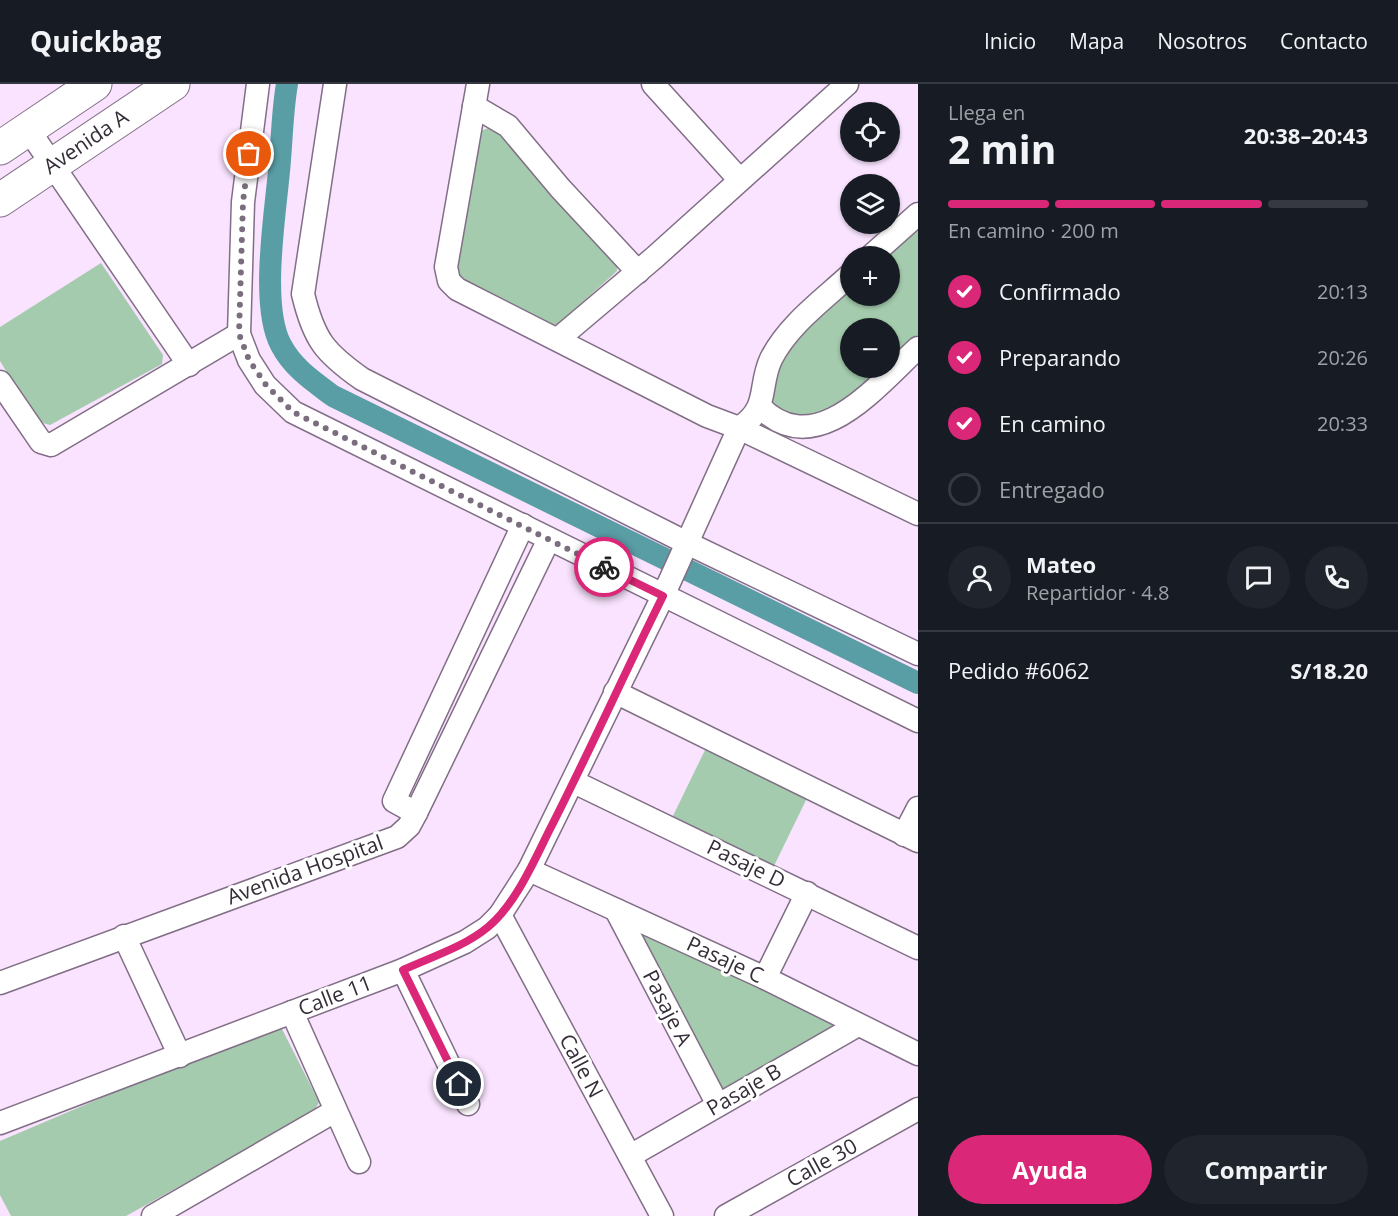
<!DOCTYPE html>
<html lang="es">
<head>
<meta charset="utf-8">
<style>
  :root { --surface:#171b24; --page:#20242c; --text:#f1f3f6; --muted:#9ea1a6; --line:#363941; --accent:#db2777 }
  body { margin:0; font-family:"Open Sans",sans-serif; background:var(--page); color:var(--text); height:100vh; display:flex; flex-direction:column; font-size:22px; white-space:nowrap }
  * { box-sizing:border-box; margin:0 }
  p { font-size:20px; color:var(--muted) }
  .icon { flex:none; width:33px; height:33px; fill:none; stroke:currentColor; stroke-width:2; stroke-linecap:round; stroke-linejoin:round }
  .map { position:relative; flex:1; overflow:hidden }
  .sheet { display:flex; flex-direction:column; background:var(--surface); width:480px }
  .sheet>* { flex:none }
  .buttons { position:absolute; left:840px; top:18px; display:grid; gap:12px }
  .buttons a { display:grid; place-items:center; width:60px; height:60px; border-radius:50%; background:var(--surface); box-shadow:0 2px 4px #0004; font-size:30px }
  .pin { position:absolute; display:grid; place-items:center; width:51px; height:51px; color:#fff; margin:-26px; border:3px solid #fff; border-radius:50%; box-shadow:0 2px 6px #0007 }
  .courier { position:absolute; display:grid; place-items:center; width:60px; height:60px; margin:-30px; border:4px solid #db2777; border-radius:50%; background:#fff; color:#222; box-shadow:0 2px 8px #0007 }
  .overview em { font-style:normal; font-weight:700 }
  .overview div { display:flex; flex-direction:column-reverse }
  .overview { display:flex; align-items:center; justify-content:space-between; height:102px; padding:0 30px }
  h1 { font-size:39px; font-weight:700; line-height:45px }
  .bar { display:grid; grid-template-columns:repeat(4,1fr); gap:9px 6px; align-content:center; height:72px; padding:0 30px }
  .bar i { height:8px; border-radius:4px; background:var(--line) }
  .bar .active { background:var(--accent) }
  .bar p { grid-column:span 4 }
  .line { display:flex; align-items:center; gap:15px; padding:0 30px; border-top:2px solid var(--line) }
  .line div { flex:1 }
  .round { display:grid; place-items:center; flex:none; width:63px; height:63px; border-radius:32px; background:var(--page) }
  ol { padding:0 30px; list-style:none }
  li { display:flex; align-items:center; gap:18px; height:66px }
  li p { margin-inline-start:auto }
  li .icon { padding:6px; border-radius:50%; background:var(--accent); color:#fff; stroke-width:4 }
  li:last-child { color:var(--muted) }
  li i { width:33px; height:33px; border:3px solid var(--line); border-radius:50% }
  .primary-button { display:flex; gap:12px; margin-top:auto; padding:12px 30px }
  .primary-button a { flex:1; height:69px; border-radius:36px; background:var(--accent); color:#fff; font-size:24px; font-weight:700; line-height:69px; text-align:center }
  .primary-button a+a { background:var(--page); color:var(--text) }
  header { display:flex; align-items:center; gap:36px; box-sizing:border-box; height:84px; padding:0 30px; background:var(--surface); border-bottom:2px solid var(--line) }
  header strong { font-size:28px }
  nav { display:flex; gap:33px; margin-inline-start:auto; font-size:21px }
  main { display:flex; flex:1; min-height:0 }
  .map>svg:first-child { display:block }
  .green { fill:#a4cbad }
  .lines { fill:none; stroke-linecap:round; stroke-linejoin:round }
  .canal { stroke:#5a9ea5; stroke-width:22 }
  .street-casing { stroke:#826e86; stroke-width:25 }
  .secondary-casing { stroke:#826e86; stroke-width:35 }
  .street { stroke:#fff; stroke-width:22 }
  .secondary { stroke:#fff; stroke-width:33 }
  .done { stroke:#7a6d7d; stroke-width:6; stroke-dasharray:0 10.8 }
  .route { stroke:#db2777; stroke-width:8 }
  .labels { text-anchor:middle; stroke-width:6; stroke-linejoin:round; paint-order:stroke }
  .street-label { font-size:21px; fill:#362d38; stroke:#fff }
</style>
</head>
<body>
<header>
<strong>Quickbag</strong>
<nav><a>Inicio</a><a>Mapa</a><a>Nosotros</a><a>Contacto</a></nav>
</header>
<main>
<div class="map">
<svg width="918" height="1132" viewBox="0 0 918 1132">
  <rect width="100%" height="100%" fill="#f9e3fe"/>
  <g class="green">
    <polygon points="493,42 617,179 617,187 554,244 453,191 476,49"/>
    <polygon points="918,141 918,251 890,276 890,244 850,244 850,284 881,284 828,331 791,338 766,319 777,276 850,200 850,212 890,212 890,172 882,172"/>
    <polygon points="101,179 163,271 162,280 50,341 36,337 0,277 0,243"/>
    <polygon points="707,662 808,712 771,788 670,738"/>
    <polygon points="625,829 850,941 718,1014"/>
    <polygon points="268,943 281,943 319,1018 314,1028 126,1132 11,1132 0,1111 0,1057"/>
  </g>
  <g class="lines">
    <path class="canal" d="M287,0c-5,29 -5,58 -8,87 -4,45 -19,135 2,174 12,23 32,36 52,51l585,287"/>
    <defs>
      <g id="street">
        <polyline points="258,0 243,118 239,250 249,276 265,301 293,328 918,637"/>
        <path d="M335,0l-32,210c11,46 22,59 59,85l325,164 231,111"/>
        <polyline points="478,0 446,183 449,197 457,205 707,332 739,344 918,430"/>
        <polyline points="653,0 739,95"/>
        <polyline points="474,22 508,42 560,104 638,188"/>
        <polyline points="28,45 189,281"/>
        <polyline points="871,172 918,130"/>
        <polyline points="558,255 655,173 847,0"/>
        <polyline points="0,298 41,358 51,361 239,250"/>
        <path d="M760,323c56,56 117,-22 158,-59"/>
        <polyline points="615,608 918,757"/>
        <polyline points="574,698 918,864"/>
        <polyline points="416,729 394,717 523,441"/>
        <polyline points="904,751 918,724"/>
        <polyline points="529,786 765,894 918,970"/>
        <polyline points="616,826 718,1021"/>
        <polyline points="500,831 662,1132"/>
        <polyline points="124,852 180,972"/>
        <polyline points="403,886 468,1020"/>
        <polyline points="765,894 807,809"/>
        <polyline points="0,899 397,753 409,742 416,729 549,455"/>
        <polyline points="292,928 359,1078"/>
        <path d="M0,1039l403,-153 62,-28 22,-14 13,-13 29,-45 134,-274 76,-168c31,-20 19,-41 32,-69 17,-34 52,-59 79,-84"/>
        <polyline points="630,1072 858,941"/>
        <polyline points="153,1132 335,1027"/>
        <polyline points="726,1132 918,1025"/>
      </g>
      <g id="secondary">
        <polyline points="0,64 95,0"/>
        <polyline points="0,116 173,0"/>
      </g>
    </defs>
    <use href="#street" class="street-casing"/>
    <use href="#secondary" class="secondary-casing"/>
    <use href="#street" class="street"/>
    <use href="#secondary" class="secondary"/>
  </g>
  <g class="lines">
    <polyline class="done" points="249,70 243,118 239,250 249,276 266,301 293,328 604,483"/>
    <path class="route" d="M459,1000l-56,-114c28,-13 61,-23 85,-43 27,-22 46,-66 61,-96 40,-78 75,-157 114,-235l-59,-29"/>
  </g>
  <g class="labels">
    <g class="street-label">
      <text transform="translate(86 58) rotate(-34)" y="7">Avenida A</text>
      <text transform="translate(746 780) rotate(26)" y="7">Pasaje D</text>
      <text transform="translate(305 786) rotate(-20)" y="7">Avenida Hospital</text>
      <text transform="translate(725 876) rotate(25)" y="7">Pasaje C</text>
      <text transform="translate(335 912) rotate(-21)" y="7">Calle 11</text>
      <text transform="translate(667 924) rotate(63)" y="7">Pasaje A</text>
      <text transform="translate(581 982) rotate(62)" y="7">Calle N</text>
      <text transform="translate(744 1006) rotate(-30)" y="7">Pasaje B</text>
      <text transform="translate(822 1079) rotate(-29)" y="7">Calle 30</text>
    </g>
  </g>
</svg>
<div class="buttons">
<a><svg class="icon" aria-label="locate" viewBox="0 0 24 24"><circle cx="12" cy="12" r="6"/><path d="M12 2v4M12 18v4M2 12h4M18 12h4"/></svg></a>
<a><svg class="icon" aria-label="layers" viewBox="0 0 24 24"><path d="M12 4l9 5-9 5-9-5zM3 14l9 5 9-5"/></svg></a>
<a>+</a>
<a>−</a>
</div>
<div class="pin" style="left:249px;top:70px;background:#ea580c"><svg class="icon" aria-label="bag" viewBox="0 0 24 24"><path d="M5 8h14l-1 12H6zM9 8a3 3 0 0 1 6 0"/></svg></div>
<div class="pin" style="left:459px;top:1000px;background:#1f2937"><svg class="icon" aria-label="home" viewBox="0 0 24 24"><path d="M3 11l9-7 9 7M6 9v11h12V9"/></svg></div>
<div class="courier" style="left:604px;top:483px"><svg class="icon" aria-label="bike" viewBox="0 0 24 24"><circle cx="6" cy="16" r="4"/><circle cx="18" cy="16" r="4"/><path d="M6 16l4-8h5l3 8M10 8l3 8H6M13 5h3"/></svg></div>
</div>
<section class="sheet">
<div class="overview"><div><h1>2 min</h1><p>Llega en</p></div><em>20:38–20:43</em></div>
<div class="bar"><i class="active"></i><i class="active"></i><i class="active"></i><i></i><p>En camino · 200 m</p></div>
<ol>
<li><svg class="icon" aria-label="check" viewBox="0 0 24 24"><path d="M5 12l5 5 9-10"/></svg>Confirmado<p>20:13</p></li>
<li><svg class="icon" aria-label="check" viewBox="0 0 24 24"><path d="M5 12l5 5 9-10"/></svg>Preparando<p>20:26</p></li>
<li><svg class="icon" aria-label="check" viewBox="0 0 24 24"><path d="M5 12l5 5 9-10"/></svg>En camino<p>20:33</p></li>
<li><i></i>Entregado</li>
</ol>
<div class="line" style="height:108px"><a class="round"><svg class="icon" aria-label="person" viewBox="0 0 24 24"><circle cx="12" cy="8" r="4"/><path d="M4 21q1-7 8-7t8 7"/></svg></a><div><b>Mateo</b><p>Repartidor · 4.8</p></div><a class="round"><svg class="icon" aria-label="chat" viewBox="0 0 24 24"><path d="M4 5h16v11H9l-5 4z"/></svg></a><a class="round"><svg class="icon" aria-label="phone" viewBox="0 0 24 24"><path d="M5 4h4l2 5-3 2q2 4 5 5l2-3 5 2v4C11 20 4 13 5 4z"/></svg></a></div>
<div class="line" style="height:78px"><div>Pedido #6062</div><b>S/18.20</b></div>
<div class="primary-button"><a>Ayuda</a><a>Compartir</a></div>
</section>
</main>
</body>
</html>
